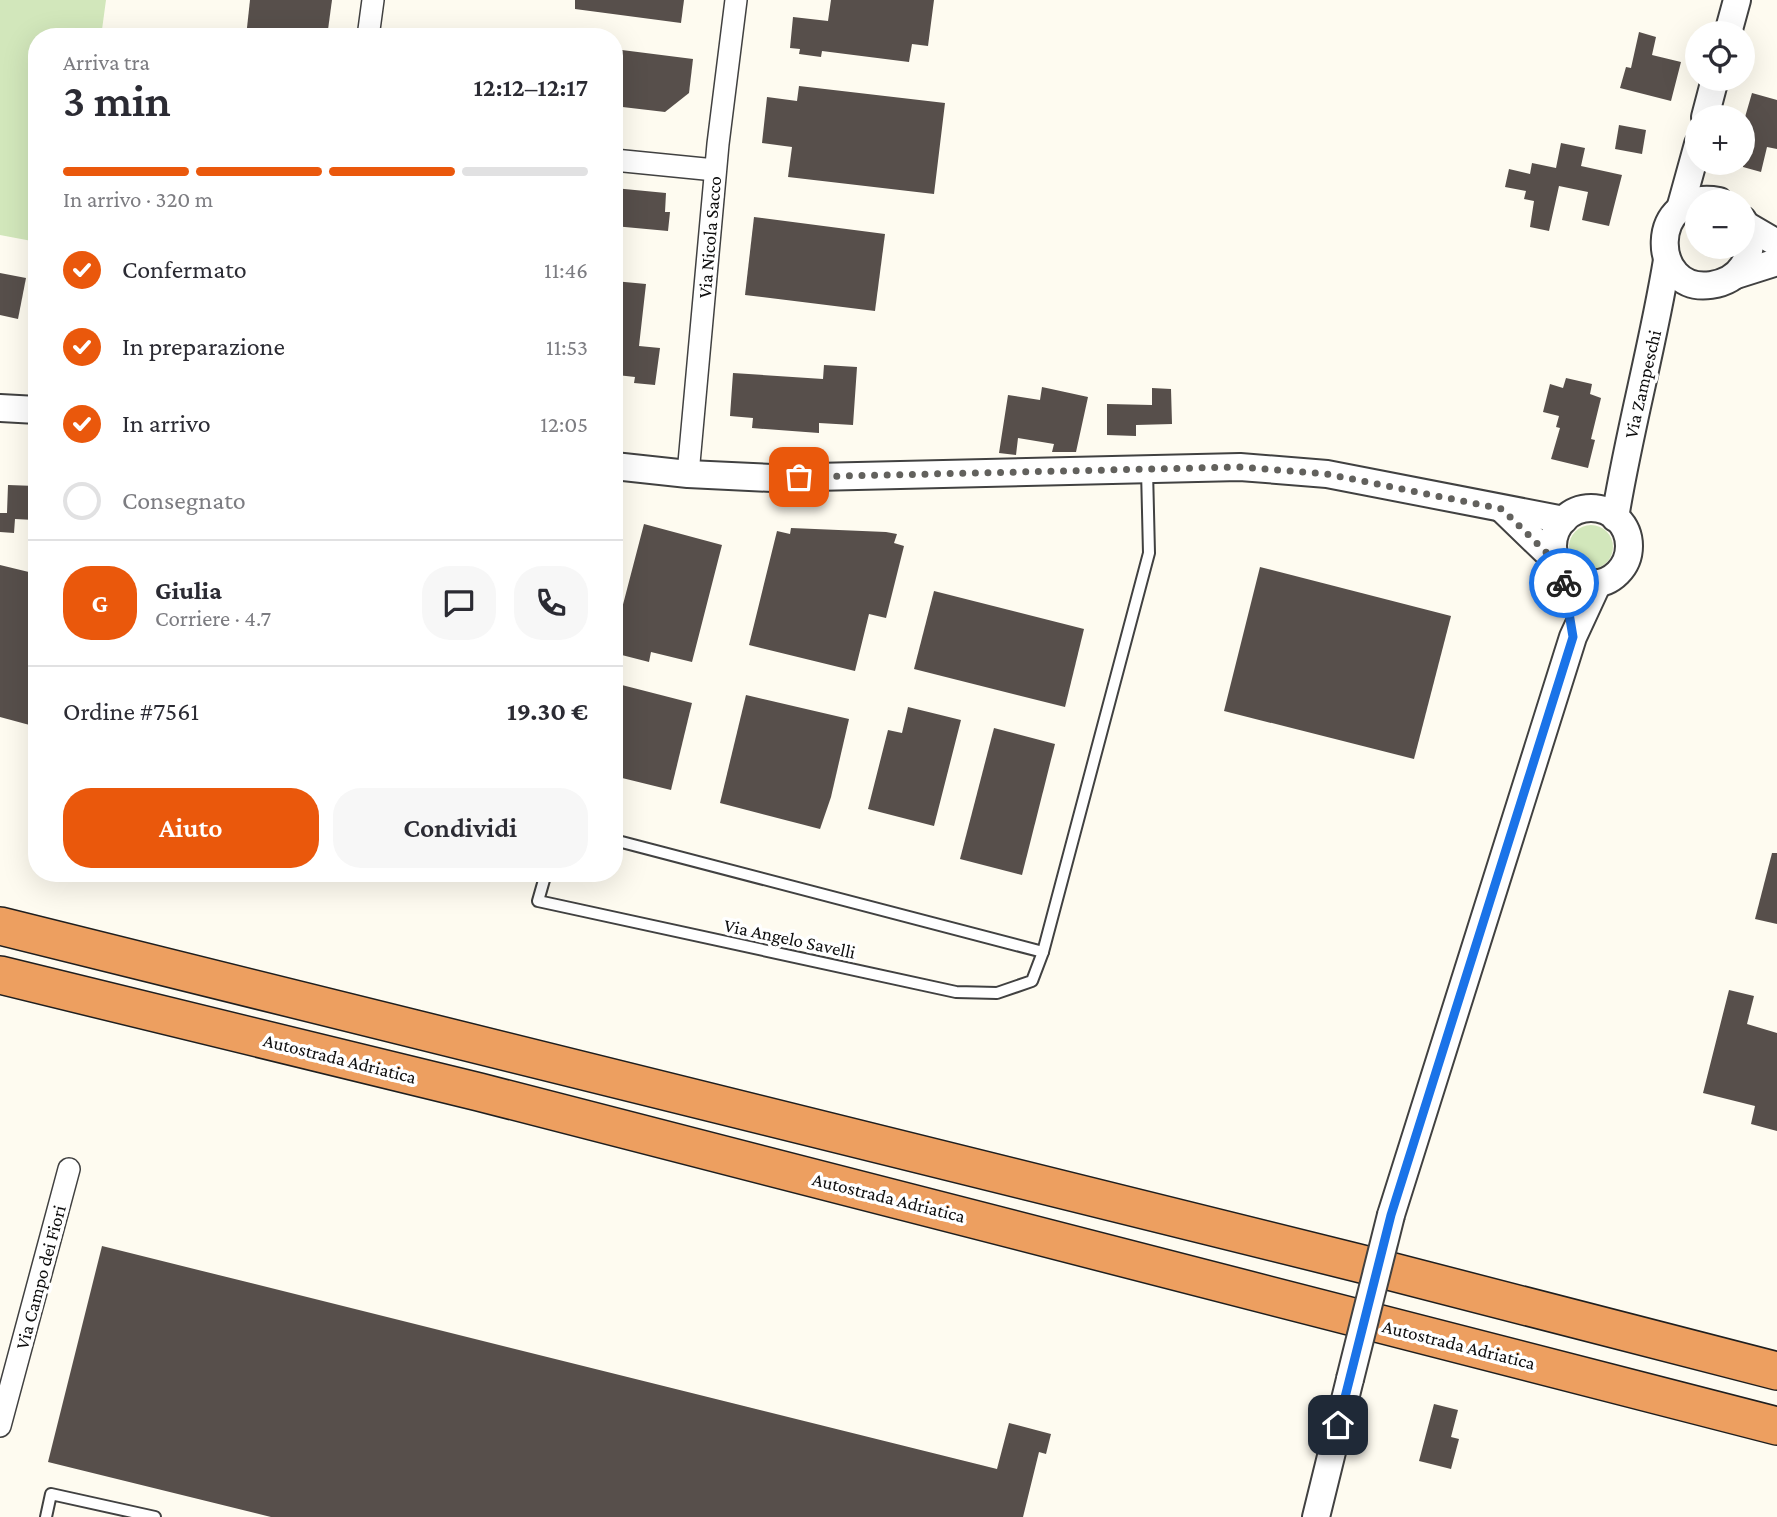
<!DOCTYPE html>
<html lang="it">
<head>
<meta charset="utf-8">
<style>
  :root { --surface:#fff; --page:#f7f7f7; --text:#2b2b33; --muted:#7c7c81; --line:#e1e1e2; --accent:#ea580c }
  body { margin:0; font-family:"Crimson Pro",serif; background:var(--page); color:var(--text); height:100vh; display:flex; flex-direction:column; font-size:26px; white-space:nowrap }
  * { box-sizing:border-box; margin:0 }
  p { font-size:23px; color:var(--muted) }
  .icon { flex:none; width:38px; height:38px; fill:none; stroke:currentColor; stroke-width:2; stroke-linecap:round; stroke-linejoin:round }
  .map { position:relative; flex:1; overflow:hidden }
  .side { position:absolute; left:28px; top:28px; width:595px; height:854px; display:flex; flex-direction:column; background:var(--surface); border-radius:28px; box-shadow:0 7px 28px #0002 }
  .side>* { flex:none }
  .controls { position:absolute; left:1685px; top:21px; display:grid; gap:14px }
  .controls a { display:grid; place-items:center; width:70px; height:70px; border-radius:50%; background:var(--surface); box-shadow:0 7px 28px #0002; font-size:35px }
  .pin { position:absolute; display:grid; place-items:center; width:60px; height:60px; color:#fff; margin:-30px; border-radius:14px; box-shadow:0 4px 10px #0006 }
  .courier { position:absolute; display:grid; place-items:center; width:70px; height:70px; margin:-35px; border:5px solid #1a73e8; border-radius:50%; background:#fff; color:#222; box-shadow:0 2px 9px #0007 }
  .headline em { font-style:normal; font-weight:600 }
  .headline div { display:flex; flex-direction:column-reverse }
  .headline { display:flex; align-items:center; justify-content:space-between; height:119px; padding:0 35px }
  h1 { font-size:46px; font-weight:600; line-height:52px }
  .bar { display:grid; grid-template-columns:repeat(4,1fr); gap:10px 7px; align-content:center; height:84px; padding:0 35px }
  .bar i { height:9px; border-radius:5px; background:var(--line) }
  .bar .active { background:var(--accent) }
  .bar p { grid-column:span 4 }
  .line { display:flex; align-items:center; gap:18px; padding:0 35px; border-top:2px solid var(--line) }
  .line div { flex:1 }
  .round { display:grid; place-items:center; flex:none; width:74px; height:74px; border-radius:28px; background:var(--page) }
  ol { padding:0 35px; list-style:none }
  li { display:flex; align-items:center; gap:21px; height:77px }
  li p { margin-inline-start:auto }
  li .icon { padding:7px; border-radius:50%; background:var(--accent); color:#fff; stroke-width:4 }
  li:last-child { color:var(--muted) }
  li i { width:38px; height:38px; border:4px solid var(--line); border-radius:50% }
  .action { display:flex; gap:14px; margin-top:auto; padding:14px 35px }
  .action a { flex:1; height:80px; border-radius:28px; background:var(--accent); color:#fff; font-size:28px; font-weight:600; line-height:80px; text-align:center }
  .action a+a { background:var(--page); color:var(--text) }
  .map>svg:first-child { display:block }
  .green { fill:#d2e7bb }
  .building { fill:#574f4b }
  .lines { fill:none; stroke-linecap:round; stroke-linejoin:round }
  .service-casing { stroke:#414141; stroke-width:14 }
  .minor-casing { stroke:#414141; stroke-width:24 }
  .tertiary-casing { stroke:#414141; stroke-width:30 }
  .motorway-casing { stroke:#1f1f1f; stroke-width:40 }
  .service { stroke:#fff; stroke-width:10 }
  .minor { stroke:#fff; stroke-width:21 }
  .tertiary { stroke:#fff; stroke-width:26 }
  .motorway { stroke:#ed9f60; stroke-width:37 }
  .tertiary-bridge-casing { stroke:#414141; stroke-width:30; stroke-linecap:butt }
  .tertiary-bridge { stroke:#fff; stroke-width:26 }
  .done { stroke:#62615d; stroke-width:7; stroke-dasharray:0 12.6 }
  .route { stroke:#1a73e8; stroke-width:9 }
  .labels { text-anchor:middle; stroke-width:7; stroke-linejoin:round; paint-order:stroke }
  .street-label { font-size:19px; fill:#0e0e0e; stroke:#fff }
</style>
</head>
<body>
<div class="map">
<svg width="1777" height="1517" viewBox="0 0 1777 1517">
  <rect width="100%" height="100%" fill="#fefbf0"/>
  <g class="green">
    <polygon points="0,0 106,0 101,37 37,37 37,242 0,235"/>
    <circle cx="1591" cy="547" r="22"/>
  </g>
  <g class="building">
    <polygon points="250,0 332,0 327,37 246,37"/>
    <polygon points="575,0 684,0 681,23 575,9"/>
    <polygon points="831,0 934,0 928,46 912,44 909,62 822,51 821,57 799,54 800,49 790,48 793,17 828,21"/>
    <polygon points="1639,32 1656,37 1652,55 1681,62 1671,101 1620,88 1626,67 1631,68"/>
    <polygon points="614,49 693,59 689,93 665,112 614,106"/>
    <polygon points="799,86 945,103 934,194 788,177 792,147 762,143 767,97 797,101"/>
    <polygon points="1752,93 1777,100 1777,149 1767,147 1761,172 1743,167 1743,124"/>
    <polygon points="1619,125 1646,130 1642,154 1615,149"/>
    <polygon points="1561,143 1585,148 1581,166 1622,175 1609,226 1582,220 1588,192 1559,186 1549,231 1530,227 1534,201 1524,199 1526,191 1505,187 1509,169 1530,174 1532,163 1556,168"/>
    <polygon points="614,188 666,193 665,212 670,212 668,231 614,226"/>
    <polygon points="754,217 885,234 875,311 745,295"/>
    <polygon points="0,273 26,278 18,319 0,315"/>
    <polygon points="614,281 646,284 639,346 660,348 655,385 634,383 635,377 617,375 621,338 614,337"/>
    <polygon points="824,365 857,367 853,425 819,423 819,433 752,428 753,418 730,416 733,373 823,379"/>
    <polygon points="1566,378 1592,384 1590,394 1601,398 1591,439 1595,440 1588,468 1551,459 1560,428 1556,427 1559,416 1543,412 1550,384 1563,388"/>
    <polygon points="1042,387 1088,397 1076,452 1052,452 1054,444 1018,438 1016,455 999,453 1008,395 1040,400"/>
    <polygon points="1152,388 1171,389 1172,424 1136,425 1136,436 1107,435 1107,404 1152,405"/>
    <polygon points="8,485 36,486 34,520 15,519 14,533 0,532 0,513 7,513"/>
    <polygon points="644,524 722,545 692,662 651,652 649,662 614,653 614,639"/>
    <polygon points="791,528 886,532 897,534 894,543 904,546 886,618 869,614 855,671 749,645 777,531 790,534"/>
    <polygon points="0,565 37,574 37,727 0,717"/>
    <polygon points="1260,567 1451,616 1414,759 1224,711"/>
    <polygon points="934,591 1084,629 1065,707 914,669"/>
    <polygon points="614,683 692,703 671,790 614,776"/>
    <polygon points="746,695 849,719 831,797 820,829 720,803"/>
    <polygon points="908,707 961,720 934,826 868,809 888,730 902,733"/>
    <polygon points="994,728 1055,744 1022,875 960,859"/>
    <polygon points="1772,853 1777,853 1777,924 1755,919"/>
    <polygon points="1729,990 1754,996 1747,1024 1777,1033 1777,1131 1751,1124 1755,1106 1703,1093"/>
    <polygon points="102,1246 997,1469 1009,1423 1051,1434 1046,1454 1039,1452 1023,1517 271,1517 48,1462"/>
    <polygon points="1434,1404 1458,1410 1451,1437 1459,1439 1451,1469 1419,1461"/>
  </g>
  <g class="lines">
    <defs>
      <g id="service">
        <polyline points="614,840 1043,952"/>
        <polyline points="546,873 538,901 956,992 997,993 1032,981 1043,952 1149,553 1147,470"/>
        <polyline points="46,1517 51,1494 155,1517"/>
      </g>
      <g id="minor">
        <polyline points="368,37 373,0"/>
        <polyline points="614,160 715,170"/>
        <polyline points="688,474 718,144 736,0"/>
        <polyline points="0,1426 69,1169"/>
      </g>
      <g id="tertiary">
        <polyline points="1728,33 1737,0"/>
        <polyline points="1705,117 1715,79"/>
        <path d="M1719,201c-72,-13 -70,93 -8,84 13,-2 25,-8 32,-19 9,-14 9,-32 0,-46"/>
        <polyline points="1680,209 1698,144"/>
        <polyline points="1746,225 1777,243"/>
        <polyline points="1736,275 1777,262"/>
        <polyline points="0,408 37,410"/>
        <polyline points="614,466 688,474 772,478 1240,467 1327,474 1564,520"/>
        <circle cx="1591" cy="546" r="38"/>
        <polyline points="1502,509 1555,560"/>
        <path d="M1615,518c14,-87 38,-172 52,-258"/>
        <polyline points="1391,1215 1573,637 1598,583"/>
        <polyline points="1316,1517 1350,1379"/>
      </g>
      <g id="motorway">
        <polyline points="0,926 1362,1264 1777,1371"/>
        <polyline points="0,975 479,1092 1777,1426"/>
      </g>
    </defs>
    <use href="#service" class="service-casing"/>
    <use href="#minor" class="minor-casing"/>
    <use href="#tertiary" class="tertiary-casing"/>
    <use href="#motorway" class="motorway-casing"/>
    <use href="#service" class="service"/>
    <use href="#minor" class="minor"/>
    <use href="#tertiary" class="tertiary"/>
    <use href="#motorway" class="motorway"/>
    <defs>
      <polyline id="tertiary-bridge" points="1350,1379 1391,1215"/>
    </defs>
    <use href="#tertiary-bridge" class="tertiary-bridge-casing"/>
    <use href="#tertiary-bridge" class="tertiary-bridge"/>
  </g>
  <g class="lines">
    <polyline class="done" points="799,477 1240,467 1327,474 1502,509 1555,561 1562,571 1564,583"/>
    <polyline class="route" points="1338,1425 1391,1215 1573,637 1564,583"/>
  </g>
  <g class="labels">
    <g class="street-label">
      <text transform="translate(709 237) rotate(-85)" y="7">Via Nicola Sacco</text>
      <text transform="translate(1642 384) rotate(-77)" y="7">Via Zampeschi</text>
      <text transform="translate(790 938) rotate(12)" y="7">Via Angelo Savelli</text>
      <text transform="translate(340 1058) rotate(14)" y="7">Autostrada Adriatica</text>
      <text transform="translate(889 1197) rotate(14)" y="7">Autostrada Adriatica</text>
      <text transform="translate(40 1277) rotate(-75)" y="7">Via Campo dei Fiori</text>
      <text transform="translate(1459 1344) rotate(14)" y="7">Autostrada Adriatica</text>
    </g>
  </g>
</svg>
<div class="controls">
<a><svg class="icon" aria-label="locate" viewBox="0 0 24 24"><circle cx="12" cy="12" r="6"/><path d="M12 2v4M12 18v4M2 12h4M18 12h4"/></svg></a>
<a>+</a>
<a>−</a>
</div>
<div class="pin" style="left:799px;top:477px;background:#ea580c"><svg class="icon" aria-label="bag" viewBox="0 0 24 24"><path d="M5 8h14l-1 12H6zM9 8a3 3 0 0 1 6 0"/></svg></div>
<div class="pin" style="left:1338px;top:1425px;background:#1f2937"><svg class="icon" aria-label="home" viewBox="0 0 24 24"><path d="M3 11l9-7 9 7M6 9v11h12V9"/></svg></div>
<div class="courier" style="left:1564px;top:583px"><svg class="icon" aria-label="bike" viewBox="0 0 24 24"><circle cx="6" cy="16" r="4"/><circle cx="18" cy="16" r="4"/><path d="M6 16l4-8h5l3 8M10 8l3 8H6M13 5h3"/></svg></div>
<section class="side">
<div class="headline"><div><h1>3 min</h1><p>Arriva tra</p></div><em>12:12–12:17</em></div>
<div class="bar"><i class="active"></i><i class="active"></i><i class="active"></i><i></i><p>In arrivo · 320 m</p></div>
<ol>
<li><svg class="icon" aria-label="check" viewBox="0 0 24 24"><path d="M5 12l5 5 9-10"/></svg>Confermato<p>11:46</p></li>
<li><svg class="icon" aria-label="check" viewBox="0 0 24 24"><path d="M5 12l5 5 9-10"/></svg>In preparazione<p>11:53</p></li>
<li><svg class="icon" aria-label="check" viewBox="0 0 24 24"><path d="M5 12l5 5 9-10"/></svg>In arrivo<p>12:05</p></li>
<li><i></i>Consegnato</li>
</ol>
<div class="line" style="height:126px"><b class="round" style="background:var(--accent);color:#fff">G</b><div><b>Giulia</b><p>Corriere · 4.7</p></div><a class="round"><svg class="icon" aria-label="chat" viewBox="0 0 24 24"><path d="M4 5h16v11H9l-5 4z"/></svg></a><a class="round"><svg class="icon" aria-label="phone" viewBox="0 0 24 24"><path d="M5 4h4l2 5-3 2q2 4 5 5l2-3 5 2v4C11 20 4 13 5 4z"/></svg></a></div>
<div class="line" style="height:91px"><div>Ordine #7561</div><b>19.30 €</b></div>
<div class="action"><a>Aiuto</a><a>Condividi</a></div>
</section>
</div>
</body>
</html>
